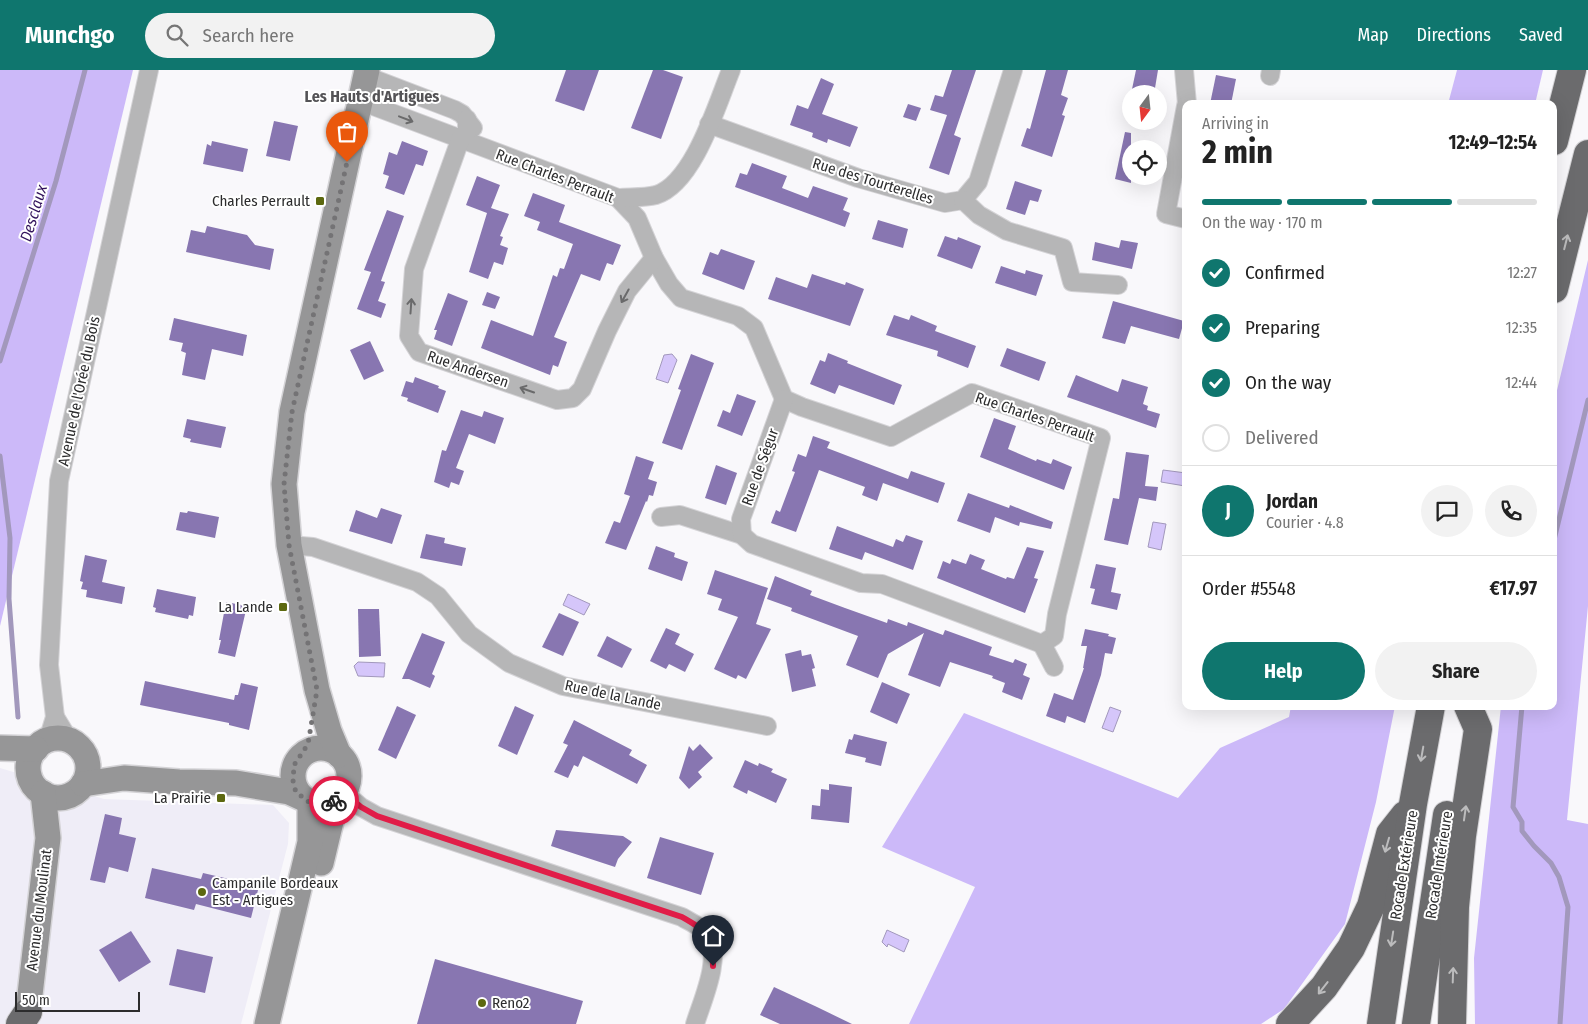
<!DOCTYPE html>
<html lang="en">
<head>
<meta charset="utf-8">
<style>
  :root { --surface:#fff; --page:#f2f2f2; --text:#222; --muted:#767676; --line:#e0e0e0; --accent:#0f766e }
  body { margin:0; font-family:"Fira Sans Condensed",sans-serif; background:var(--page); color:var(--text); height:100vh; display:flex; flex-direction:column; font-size:19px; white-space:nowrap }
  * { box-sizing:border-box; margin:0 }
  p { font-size:16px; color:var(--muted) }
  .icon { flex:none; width:28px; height:28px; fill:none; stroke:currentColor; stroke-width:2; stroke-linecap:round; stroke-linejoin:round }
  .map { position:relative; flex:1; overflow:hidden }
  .details { position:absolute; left:1182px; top:30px; width:375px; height:610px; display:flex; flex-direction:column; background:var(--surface); border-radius:10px; box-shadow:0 5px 20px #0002 }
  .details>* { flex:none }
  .needle { width:32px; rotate:195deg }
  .buttons { position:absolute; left:1122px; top:15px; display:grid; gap:10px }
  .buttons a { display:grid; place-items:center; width:45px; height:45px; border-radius:50%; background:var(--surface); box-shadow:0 5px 20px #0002; font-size:25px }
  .scale { position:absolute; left:15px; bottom:12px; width:125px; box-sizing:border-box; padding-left:5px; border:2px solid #2c2c2d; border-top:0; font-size:14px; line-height:18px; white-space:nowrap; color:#2c2c2d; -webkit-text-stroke:4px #fff; paint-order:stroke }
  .pin { position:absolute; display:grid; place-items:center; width:42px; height:42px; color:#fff; margin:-51px -21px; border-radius:50% 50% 50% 0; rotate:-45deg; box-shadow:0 0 5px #0007 }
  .pin .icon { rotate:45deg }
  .courier { position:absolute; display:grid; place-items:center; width:50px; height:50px; margin:-25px; border:4px solid #e11d48; border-radius:50%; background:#fff; color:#222; box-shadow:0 1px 6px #0007 }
  .headline em { font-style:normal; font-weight:700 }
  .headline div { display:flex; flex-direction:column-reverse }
  .headline { display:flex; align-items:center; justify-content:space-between; height:85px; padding:0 20px }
  h1 { font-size:32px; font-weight:700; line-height:38px }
  .bar { display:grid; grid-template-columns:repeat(4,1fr); gap:8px 5px; align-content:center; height:60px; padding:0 20px }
  .bar i { height:6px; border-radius:4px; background:var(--line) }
  .bar .on { background:var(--accent) }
  .bar p { grid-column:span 4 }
  .line { display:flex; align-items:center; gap:12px; padding:0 20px; border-top:1px solid var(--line) }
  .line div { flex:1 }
  .round { display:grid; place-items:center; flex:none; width:52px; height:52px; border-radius:26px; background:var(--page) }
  ol { padding:0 20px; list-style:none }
  li { display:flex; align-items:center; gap:15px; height:55px }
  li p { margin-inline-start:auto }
  li .icon { padding:5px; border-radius:50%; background:var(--accent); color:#fff; stroke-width:4 }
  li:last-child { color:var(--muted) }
  li i { width:28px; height:28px; border:2px solid var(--line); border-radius:50% }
  .primary-button { display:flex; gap:10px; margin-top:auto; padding:10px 20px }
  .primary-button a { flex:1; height:58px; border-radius:30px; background:var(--accent); color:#fff; font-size:20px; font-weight:700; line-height:58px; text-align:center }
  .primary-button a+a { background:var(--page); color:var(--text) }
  header { display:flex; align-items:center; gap:30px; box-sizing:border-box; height:70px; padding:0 25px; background:var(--accent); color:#fff }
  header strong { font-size:24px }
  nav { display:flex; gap:28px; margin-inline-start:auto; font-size:18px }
  .search { width:350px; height:45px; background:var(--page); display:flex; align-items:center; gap:12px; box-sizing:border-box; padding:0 18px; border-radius:28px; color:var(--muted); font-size:19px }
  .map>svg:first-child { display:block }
  .built { fill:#efedf7 }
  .forest { fill:#ccb9f9 }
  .water { fill:#d5c6fa; stroke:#a298bc }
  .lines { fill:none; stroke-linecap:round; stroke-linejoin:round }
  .stream { stroke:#a298bc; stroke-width:5 }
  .building { fill:#8876b1 }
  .street-casing { stroke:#d4d3d6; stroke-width:20 }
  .secondary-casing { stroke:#d4d3d6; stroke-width:28 }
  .highway-casing { stroke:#d4d3d6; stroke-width:30 }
  .street { stroke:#b6b6b7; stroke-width:18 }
  .secondary { stroke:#969697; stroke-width:25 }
  .highway { stroke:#6b6b6d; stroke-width:28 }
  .oneway { stroke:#6a6a6b }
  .oneway2 { stroke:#bcbcbd }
  .done { stroke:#747375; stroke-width:5; stroke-dasharray:0 9 }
  .route { stroke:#e11d48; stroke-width:6 }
  .poi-dot { fill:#5c680f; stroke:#fff; stroke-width:2 }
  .labels { text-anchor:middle; stroke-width:4; stroke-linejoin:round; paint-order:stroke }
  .street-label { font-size:15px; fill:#2c2c2d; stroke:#fff }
  .poi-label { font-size:15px; fill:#2c2c2d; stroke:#fff; text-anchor:end }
  .neighbourhood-label { font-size:16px; font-weight:bold; fill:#545356; stroke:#fff }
  .water-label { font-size:16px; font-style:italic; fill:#32135c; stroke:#fff }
</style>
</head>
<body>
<header>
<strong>Munchgo</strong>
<div class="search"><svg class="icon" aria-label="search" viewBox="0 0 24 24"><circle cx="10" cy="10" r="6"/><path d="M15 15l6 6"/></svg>Search here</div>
<nav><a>Map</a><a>Directions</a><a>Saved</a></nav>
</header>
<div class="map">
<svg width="1588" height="954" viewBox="0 0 1588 954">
  <rect width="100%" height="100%" fill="#f9f8fb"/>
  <polygon class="built" points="0,698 104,729 273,735 289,753 288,774 241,954 0,954"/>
  <g class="forest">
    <polygon points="0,0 133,0 0,556"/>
    <polygon points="1457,0 1543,0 1535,34 1448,34"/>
    <polygon points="1588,190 1588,536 1567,750 1588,754 1588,954 1475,954 1474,888 1501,636 1554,636 1554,333"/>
    <polygon points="1291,636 1395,636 1376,732 1345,854 1284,939 1261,954 909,954 975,817 882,777 964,643 1178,728 1220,678 1289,647"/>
  </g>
  <g class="water">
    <polygon points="672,284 677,290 668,313 656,309 664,285"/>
    <polygon points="1163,400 1186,403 1185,416 1161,412"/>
    <polygon points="1153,452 1166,454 1161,480 1148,477"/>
    <polygon points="568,524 590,534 584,545 563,535"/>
    <polygon points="358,592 385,593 384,607 358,606 354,596"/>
    <polygon points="1110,637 1121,641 1113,662 1102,658"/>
    <polygon points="887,860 909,870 904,882 888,874 887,877 882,872"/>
  </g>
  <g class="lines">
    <g class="stream">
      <polyline points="0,291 56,111 85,0"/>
      <polyline points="0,386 10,468 9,529 18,647"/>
      <polyline points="1554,470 1588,330"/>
      <polyline points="1522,636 1513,737 1522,752 1522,761 1534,776 1551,793 1559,807 1568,837 1560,954"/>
    </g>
  </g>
  <g class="building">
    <polygon points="566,0 599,0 584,41 555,31"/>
    <polygon points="653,0 663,0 683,7 661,69 631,58"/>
    <polygon points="952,0 976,0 954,65 961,68 949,105 929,98 947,45 930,40 935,25 943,27"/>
    <polygon points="1046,0 1068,0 1061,25 1068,28 1062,45 1065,46 1052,87 1021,76 1027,58 1030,59"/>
    <polygon points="1136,0 1158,0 1154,24 1131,24"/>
    <polygon points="1216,5 1236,9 1231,34 1210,34"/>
    <polygon points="821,8 834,14 822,44 858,57 850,77 828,69 827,73 812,67 813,63 790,55 797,35 808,39"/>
    <polygon points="908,34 921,38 916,51 903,47"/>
    <polygon points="274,51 298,56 290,91 266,86"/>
    <polygon points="1125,62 1131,63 1131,113 1115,109"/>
    <polygon points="212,71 248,79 243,102 203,94 207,74 211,76"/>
    <polygon points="402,71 428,81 423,96 416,94 404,125 385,118 389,106 383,104 389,82 397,85"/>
    <polygon points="752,93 787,106 782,118 808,128 813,116 848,128 843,140 850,143 845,157 735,117 740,103 747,105"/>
    <polygon points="477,106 500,115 491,138 509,144 500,166 503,167 500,175 508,178 503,195 494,192 488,209 469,202 487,143 466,135"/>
    <polygon points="1015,111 1042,120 1038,132 1030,130 1025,145 1006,139"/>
    <polygon points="533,123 565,135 559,152 621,175 613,195 607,193 600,211 581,204 554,267 567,272 558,297 553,295 550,305 481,278 491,250 533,266 553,205 557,207 560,198 564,199 573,174 537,160 540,152 524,146"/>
    <polygon points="387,140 404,146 381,211 385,212 378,231 386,234 381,248 357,239 371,202 364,200"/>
    <polygon points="878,150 908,159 903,178 872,169"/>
    <polygon points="207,156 247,165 255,175 274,179 270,200 186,182 191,160 205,163"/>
    <polygon points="945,166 957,170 958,167 981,176 972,199 937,186"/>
    <polygon points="1121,170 1138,173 1132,199 1092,190 1095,172 1119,178"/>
    <polygon points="721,179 755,191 744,220 702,204 710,182 718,185"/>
    <polygon points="1001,196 1025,204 1026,200 1043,205 1036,226 995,213"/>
    <polygon points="812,204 845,215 846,212 864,219 850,256 768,229 776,207 807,218"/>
    <polygon points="487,222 500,227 495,239 482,235"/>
    <polygon points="448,223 468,231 452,276 434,269 437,260 434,260"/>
    <polygon points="1113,231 1184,251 1179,269 1131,256 1125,274 1102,268"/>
    <polygon points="894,245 909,250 911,245 937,256 935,261 976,276 968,298 937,286 938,281 886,265"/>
    <polygon points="174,248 247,265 243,286 212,279 205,310 182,305 186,283 181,281 183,273 169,270"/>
    <polygon points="370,271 384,301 364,310 350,280"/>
    <polygon points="1007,278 1046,292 1039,311 1000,296"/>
    <polygon points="828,283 848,291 847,293 902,315 894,335 839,315 835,324 810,314 820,290 825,292"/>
    <polygon points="691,284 714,293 682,380 662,373 681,320 678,319"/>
    <polygon points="1076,305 1118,322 1122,309 1148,317 1143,334 1148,336 1147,340 1160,344 1156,358 1067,327"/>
    <polygon points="415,307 439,316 438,318 446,321 438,343 407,331 408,328 401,326 406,311 413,313"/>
    <polygon points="737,324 756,331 742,366 717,356 723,340 730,343"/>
    <polygon points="461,340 482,347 484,341 504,348 495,374 469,364 456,398 464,401 459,415 451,412 449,418 434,412 442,380 446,381"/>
    <polygon points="994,348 1016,356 1008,379 1036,391 1037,389 1051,394 1053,389 1072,397 1064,420 980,387"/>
    <polygon points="187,349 226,357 221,378 190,372 191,369 183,367"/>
    <polygon points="813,366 830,372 827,378 908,409 911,401 945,413 938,433 883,413 877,431 862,425 865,417 819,400 796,462 771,453 776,440 780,442 795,402 792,401 798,384 806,387"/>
    <polygon points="1126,382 1149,385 1145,416 1158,417 1156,431 1139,428 1128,475 1104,470 1113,428 1119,429"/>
    <polygon points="636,386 654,392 648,409 657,412 653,426 649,425 647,432 646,431 626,480 605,473 614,451 620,453 630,426 624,424"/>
    <polygon points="716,395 737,403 726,435 705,428"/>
    <polygon points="968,423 1009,438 1010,435 1053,452 1051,459 1020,452 1019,456 995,447 990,463 957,451"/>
    <polygon points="381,438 402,445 392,474 349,461 356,440 377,448"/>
    <polygon points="188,441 219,447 215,468 176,460 180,442 187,443"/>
    <polygon points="837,456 893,477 896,469 903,472 906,465 923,471 913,500 865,482 862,490 829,479"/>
    <polygon points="426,464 445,468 444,473 466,478 462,496 420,488"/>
    <polygon points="656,476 675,483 674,487 688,492 682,511 648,499"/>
    <polygon points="1027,477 1044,481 1034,508 1038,509 1025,543 937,508 943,491 950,494 952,489 966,494 970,484 985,490 981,499 1006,509 1007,507 1014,509"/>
    <polygon points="85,485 107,490 102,512 125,517 122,534 86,527 87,520 81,519 83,512 80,511"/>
    <polygon points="1096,494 1116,498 1111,522 1121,524 1117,540 1091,534 1095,519 1090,518"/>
    <polygon points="715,500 768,518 756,554 771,559 746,609 738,605 736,609 714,599 738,547 718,540 722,529 707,524"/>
    <polygon points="775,506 812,521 810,525 845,538 887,553 888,549 907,556 908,552 943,565 945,560 992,577 989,585 1013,593 1015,589 1027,594 1023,605 1030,608 1022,630 1002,622 1005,613 992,608 993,606 950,592 940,617 908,605 924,563 888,584 878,608 846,595 858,566 791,541 792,538 767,529"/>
    <polygon points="157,519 196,527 193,546 189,545 188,549 155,542 156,538 153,537"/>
    <polygon points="226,532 247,536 235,587 218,583 221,570 219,570"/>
    <polygon points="358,539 379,539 381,586 359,587"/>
    <polygon points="559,543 579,552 563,586 542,577"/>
    <polygon points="666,558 680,564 675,574 694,584 685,602 669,594 666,599 650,591"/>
    <polygon points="1085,559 1109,564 1108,566 1116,568 1112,584 1105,583 1101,605 1085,653 1067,646 1065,653 1046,646 1054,623 1073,630 1084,598 1083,598 1087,576 1081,576"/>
    <polygon points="422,563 445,572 432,604 435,606 430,618 409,609 402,609"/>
    <polygon points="607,566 632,579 622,598 597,586"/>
    <polygon points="801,580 802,586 811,584 815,598 812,599 816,616 792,622 785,584"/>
    <polygon points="145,611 234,630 235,625 238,625 241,613 258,617 249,660 229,655 229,653 140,635"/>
    <polygon points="882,612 910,624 897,654 870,642"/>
    <polygon points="397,636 416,645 396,689 378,680"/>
    <polygon points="515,636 534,645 517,685 498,676"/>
    <polygon points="574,650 632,680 629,685 647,695 637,714 583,686 578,697 574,695 568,708 554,702 568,675 563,673"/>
    <polygon points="854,664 887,672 881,696 865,692 866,688 845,683 849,669 852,670"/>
    <polygon points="700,674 713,688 698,702 702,707 689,719 679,708 689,676 693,681"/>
    <polygon points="745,690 758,696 759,693 773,699 771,702 787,709 776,733 748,720 747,724 733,717"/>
    <polygon points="829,714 852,717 849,753 811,749 812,735 820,736 821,719 829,720"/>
    <polygon points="105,744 122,748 119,764 136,768 128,802 109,797 105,813 90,810"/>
    <polygon points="556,760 623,766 632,772 618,789 615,797 551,776"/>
    <polygon points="660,767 714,783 701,825 647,808"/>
    <polygon points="152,798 201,809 203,803 259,816 251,848 196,834 194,840 145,828"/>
    <polygon points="131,861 151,892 119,912 99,880"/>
    <polygon points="177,879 213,887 205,923 169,915"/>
    <polygon points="435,889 583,931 576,954 417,954"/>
    <polygon points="774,917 817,937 852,954 780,954 760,945"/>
  </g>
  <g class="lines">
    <defs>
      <g id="street">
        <polyline points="1184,0 1187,34"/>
        <polyline points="366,6 455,40 462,44 473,58"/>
        <polyline points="1270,6 1271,0"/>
        <polyline points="360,31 618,128 637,148 654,188 669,214 681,228 738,246 754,258 784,329 802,337 891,367 972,323 1101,368 1057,544 1054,566 1042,574 882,514 861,513 752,474 742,465 680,445 661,447"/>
        <polyline points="1186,36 1166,144 1186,149"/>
        <polyline points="467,49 467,61 460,70 414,199 409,266 419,282 557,330 573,328 582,319 607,261 627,221 654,188"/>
        <polyline points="709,54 858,108 945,133 963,130 978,112 1013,0"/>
        <path d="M618,128c12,-1 26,0 38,-3 38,-12 61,-91 75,-125"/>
        <polyline points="963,130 979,145 1007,161 1063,178 1072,212 1118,215"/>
        <polyline points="742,465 741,449 784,329"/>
        <polyline points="289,475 313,477 417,512 438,526 469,564 509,593 563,616 767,656"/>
        <polyline points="1042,574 1054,597"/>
        <polyline points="55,647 69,670"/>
        <polyline points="48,670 55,647 49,595 59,411 149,0"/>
        <path d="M344,723l17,14 16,9 305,101c8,5 19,9 25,17 16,22 -5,67 -12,90"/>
      </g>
      <g id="secondary">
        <circle cx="58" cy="698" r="30"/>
        <circle cx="321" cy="706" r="28"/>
        <polyline points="0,678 36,679"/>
        <polyline points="339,685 329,661 317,620 289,475 284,414 292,342 367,0"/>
        <polyline points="83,714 124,708 179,712 236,713 289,722 302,728"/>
        <polyline points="321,793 333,743 340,727"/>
        <polyline points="28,942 48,768 43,723"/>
        <polyline points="267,954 310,772 310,733"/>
      </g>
      <g id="highway">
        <polyline points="1554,71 1572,0"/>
        <polyline points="1554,219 1588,84"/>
        <polyline points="20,954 28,942"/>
        <polyline points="1290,954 1324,917 1351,878 1371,836 1390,764 1405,745"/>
        <polyline points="1381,954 1413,734 1431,636"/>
        <polyline points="1416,954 1447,745"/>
        <polyline points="1452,954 1455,837 1462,766 1478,659 1468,636"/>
      </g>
    </defs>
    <use href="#street" class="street-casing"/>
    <use href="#secondary" class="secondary-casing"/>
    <use href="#highway" class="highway-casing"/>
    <use href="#street" class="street"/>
    <use href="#secondary" class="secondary"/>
    <use href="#highway" class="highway"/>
  </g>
  <defs><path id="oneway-shaft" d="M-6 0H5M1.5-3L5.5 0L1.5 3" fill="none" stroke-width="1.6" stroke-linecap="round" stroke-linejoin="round" transform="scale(1.25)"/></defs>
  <g class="oneway">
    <use href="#oneway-shaft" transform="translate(406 49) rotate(21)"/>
    <use href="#oneway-shaft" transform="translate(625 226) rotate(119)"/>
    <use href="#oneway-shaft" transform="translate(411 236) rotate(-86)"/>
    <use href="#oneway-shaft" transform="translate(527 320) rotate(-161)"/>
  </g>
  <g class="oneway2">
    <use href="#oneway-shaft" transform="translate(1566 172) rotate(-76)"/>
    <use href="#oneway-shaft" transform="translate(1422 684) rotate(100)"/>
    <use href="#oneway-shaft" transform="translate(1465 743) rotate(-82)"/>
    <use href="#oneway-shaft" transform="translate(1387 775) rotate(106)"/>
    <use href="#oneway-shaft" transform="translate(1392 869) rotate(99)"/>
    <use href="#oneway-shaft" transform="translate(1453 905) rotate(-88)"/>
    <use href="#oneway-shaft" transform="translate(1323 918) rotate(128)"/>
  </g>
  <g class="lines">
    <polyline class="done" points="334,731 319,735 310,733 296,722 293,713 294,695 308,674 317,620 289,475 284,414 292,342 347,92"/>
    <path class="route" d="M334,731l10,-8 17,14 16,9 305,101c25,14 31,19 31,49"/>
  </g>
  <g class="poi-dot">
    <rect x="315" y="126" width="10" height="10" rx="2.5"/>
    <rect x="278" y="532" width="10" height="10" rx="2.5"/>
    <rect x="216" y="723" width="10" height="10" rx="2.5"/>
    <circle cx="202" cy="822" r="5"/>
    <circle cx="482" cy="933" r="5"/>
  </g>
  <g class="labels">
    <g class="street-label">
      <text transform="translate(555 106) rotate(21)" y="5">Rue Charles Perrault</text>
      <text transform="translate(873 111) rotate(17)" y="5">Rue des Tourterelles</text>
      <text transform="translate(468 299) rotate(19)" y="5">Rue Andersen</text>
      <text transform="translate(79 321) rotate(-78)" y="5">Avenue de l'Orée du Bois</text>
      <text transform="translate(1035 347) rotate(19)" y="5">Rue Charles Perrault</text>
      <text transform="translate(760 397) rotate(-70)" y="5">Rue de Ségur</text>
      <text transform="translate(613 625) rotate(12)" y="5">Rue de la Lande</text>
      <text transform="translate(1404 795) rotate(-81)" y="5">Rocade Extérieure</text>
      <text transform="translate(1439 795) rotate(-81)" y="5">Rocade Intérieure</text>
      <text transform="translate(39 840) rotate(-83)" y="5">Avenue du Moulinat</text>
    </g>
    <g class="poi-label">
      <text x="310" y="136">Charles Perrault</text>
      <text x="273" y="542">La Lande</text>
      <text x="211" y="733">La Prairie</text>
      <text x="212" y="818" text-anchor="start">Campanile Bordeaux<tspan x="212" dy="17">Est - Artigues</tspan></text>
      <text x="492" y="938" text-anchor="start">Reno2</text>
    </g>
    <g class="neighbourhood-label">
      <text x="372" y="32">Les Hauts d'Artigues</text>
    </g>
    <g class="water-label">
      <text transform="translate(33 143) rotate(-73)" y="6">Desclaux</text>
    </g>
  </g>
</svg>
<div class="buttons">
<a><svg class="needle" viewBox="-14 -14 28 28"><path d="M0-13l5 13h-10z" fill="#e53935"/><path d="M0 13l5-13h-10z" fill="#767676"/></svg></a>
<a><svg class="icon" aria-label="locate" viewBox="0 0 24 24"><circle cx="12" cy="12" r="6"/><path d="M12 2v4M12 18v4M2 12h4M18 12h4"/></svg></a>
</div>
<div class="scale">50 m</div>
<div class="pin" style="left:347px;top:92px;background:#ea580c"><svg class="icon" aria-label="bag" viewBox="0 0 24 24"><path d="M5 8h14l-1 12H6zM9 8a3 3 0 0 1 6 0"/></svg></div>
<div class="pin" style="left:713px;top:896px;background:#1f2937"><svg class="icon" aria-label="home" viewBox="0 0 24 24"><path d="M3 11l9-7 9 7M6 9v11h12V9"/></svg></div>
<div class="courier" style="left:334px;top:731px"><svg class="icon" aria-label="bike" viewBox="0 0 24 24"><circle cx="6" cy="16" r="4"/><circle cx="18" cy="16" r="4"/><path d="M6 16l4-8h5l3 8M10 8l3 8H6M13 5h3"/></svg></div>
<section class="details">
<div class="headline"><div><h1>2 min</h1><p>Arriving in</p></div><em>12:49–12:54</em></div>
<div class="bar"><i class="on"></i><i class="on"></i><i class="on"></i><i></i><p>On the way · 170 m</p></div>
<ol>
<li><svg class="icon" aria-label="check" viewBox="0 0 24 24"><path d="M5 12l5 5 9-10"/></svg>Confirmed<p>12:27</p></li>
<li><svg class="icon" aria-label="check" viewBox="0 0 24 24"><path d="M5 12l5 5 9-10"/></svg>Preparing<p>12:35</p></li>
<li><svg class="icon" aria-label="check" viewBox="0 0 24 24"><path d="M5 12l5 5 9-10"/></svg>On the way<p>12:44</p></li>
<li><i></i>Delivered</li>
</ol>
<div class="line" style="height:90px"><b class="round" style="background:var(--accent);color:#fff">J</b><div><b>Jordan</b><p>Courier · 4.8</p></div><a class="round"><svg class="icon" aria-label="chat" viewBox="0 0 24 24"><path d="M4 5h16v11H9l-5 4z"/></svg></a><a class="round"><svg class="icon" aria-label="phone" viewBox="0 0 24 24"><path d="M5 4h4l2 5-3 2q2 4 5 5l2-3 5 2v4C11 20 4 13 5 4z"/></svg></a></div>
<div class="line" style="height:65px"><div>Order #5548</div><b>€17.97</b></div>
<div class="primary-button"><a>Help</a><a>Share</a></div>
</section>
</div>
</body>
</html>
